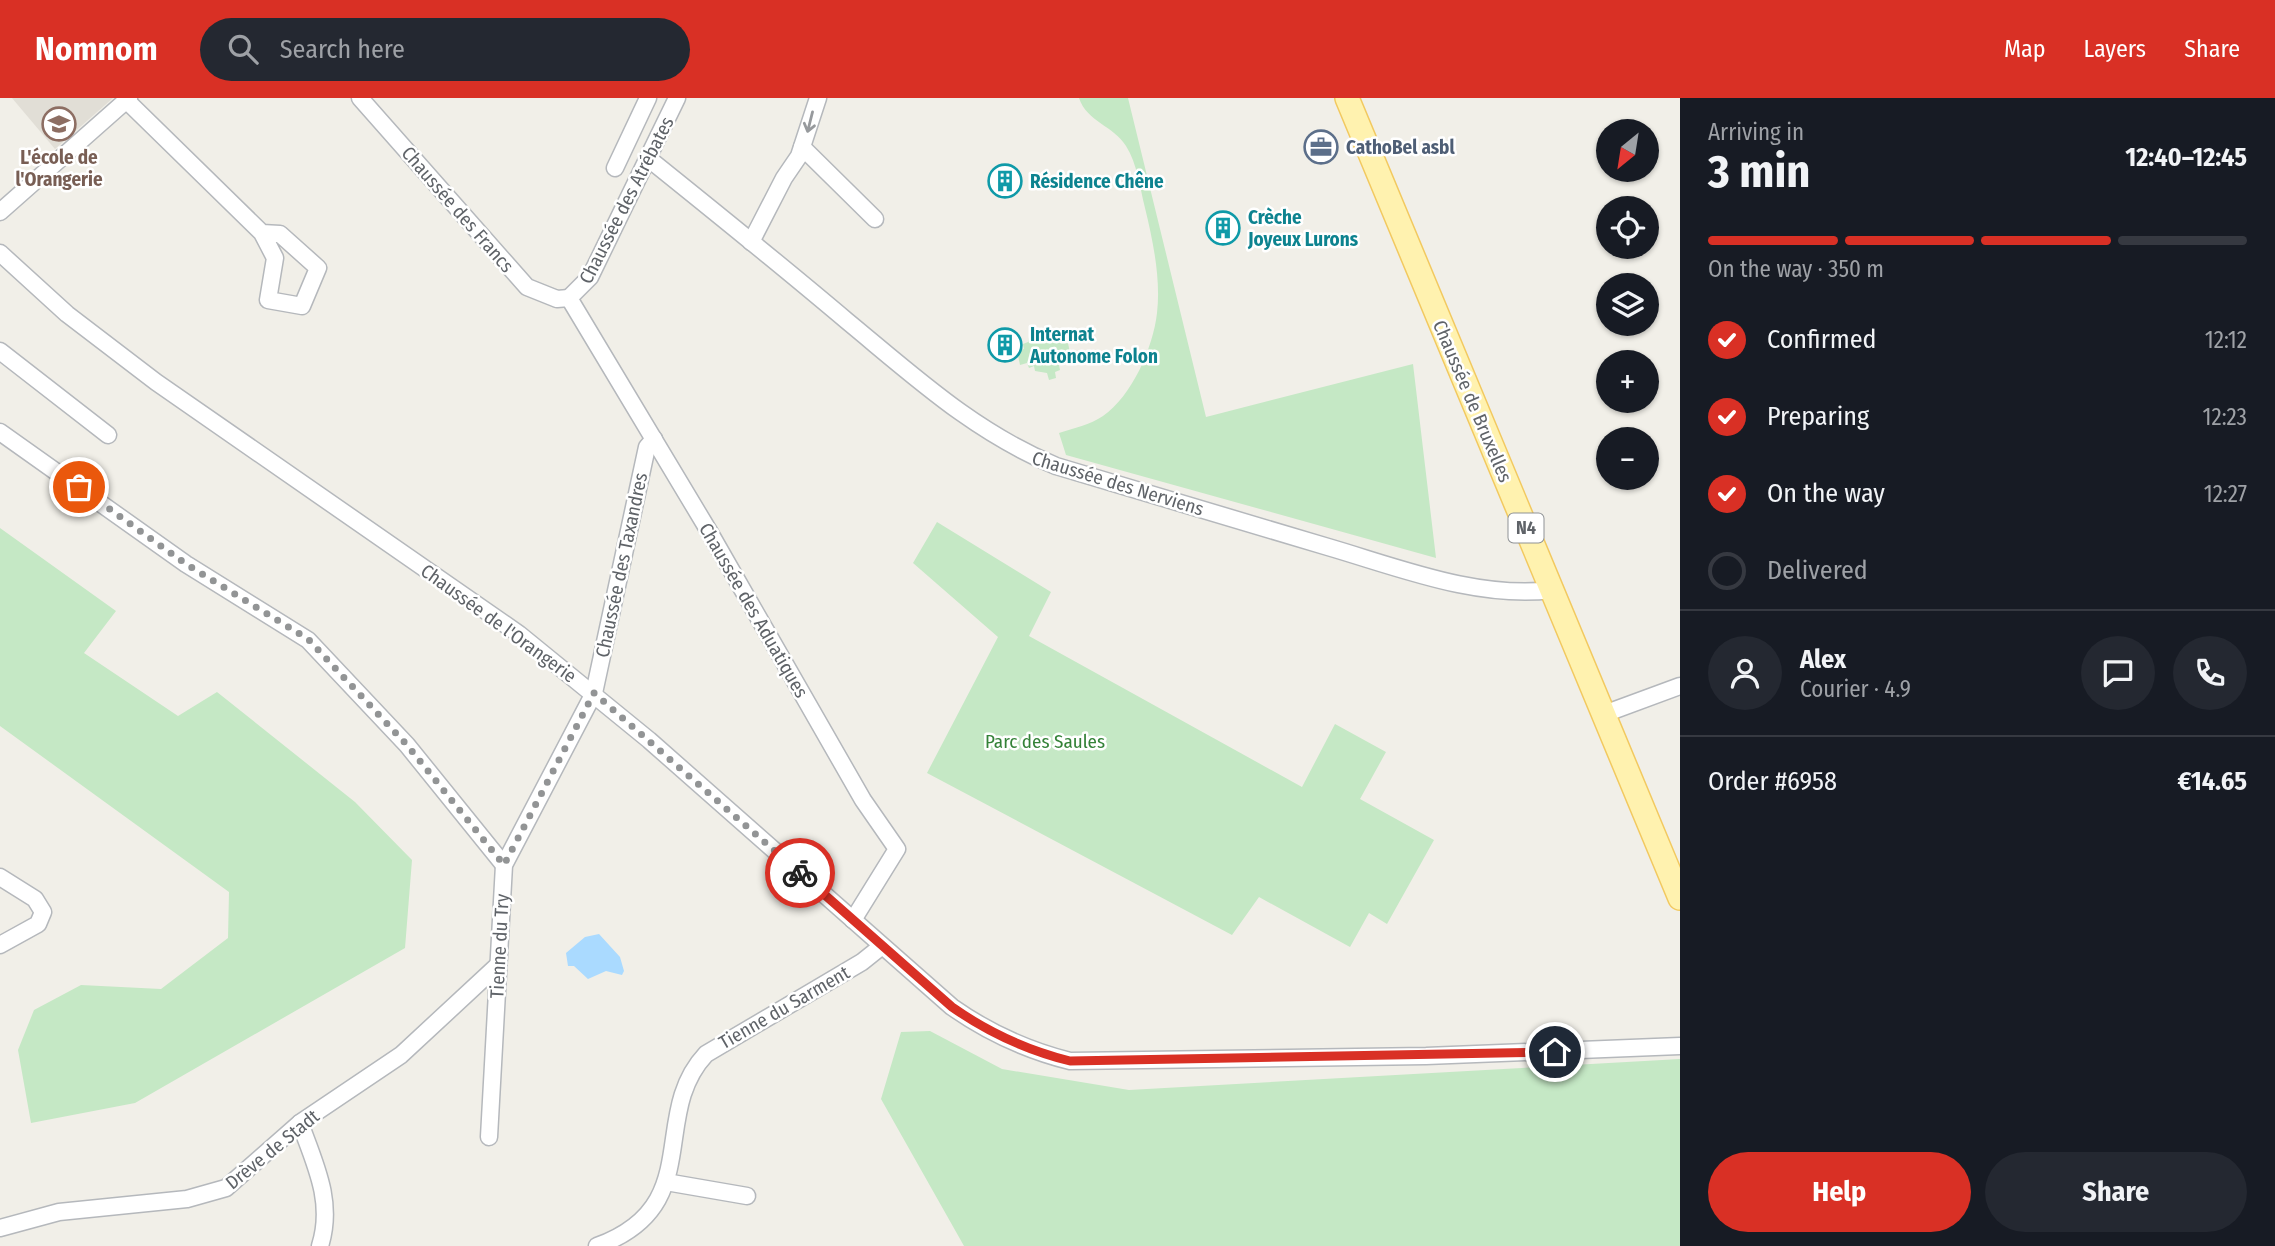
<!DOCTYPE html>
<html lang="en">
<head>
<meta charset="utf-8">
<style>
  :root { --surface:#171b24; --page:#242831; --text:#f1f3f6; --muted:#9ea1a6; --line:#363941; --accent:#d93025 }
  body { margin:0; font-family:"Fira Sans Condensed",sans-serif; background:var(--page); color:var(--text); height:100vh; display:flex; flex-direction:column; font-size:26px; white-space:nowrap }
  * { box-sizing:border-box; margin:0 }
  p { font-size:23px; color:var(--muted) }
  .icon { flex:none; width:38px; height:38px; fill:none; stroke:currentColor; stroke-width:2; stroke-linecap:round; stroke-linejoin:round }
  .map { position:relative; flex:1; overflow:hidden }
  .drawer { display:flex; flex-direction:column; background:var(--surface); width:595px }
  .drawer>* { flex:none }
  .needle { width:46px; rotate:210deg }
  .controls { position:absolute; left:1596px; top:21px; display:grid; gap:14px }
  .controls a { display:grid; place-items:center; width:63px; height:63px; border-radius:50%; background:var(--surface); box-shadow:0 2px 5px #0004; font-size:35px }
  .pin { position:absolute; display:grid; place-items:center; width:60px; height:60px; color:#fff; margin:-30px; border:4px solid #fff; border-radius:50%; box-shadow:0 2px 7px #0007 }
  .courier { position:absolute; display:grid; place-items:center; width:70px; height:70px; margin:-35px; border:5px solid #d93025; border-radius:50%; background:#fff; color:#222; box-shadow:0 2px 9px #0007 }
  .head em { font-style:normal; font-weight:700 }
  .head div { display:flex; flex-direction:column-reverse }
  .head { display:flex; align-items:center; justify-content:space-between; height:119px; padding:0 28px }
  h1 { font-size:46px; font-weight:700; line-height:52px }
  .bar { display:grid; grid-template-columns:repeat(4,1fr); gap:10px 7px; align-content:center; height:84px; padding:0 28px }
  .bar i { height:9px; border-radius:5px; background:var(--line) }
  .bar .active { background:var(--accent) }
  .bar p { grid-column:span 4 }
  .line { display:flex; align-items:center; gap:18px; padding:0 28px; border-top:2px solid var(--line) }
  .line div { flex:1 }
  .round { display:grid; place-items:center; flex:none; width:74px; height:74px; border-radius:37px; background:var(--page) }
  ol { padding:0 28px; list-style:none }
  li { display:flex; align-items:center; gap:21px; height:77px }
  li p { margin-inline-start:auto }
  li .icon { padding:7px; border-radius:50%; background:var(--accent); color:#fff; stroke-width:4 }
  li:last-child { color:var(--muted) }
  li i { width:38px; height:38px; border:4px solid var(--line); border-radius:50% }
  .primary-button { display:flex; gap:14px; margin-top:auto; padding:14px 28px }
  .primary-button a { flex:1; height:80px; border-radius:42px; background:var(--accent); color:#fff; font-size:28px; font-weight:700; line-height:80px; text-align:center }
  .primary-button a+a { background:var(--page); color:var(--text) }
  header { display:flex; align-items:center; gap:42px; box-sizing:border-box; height:98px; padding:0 35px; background:var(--accent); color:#fff }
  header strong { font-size:33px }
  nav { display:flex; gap:38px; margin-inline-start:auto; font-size:24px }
  .search { width:490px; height:63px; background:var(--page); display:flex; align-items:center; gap:18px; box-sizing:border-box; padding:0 24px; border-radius:38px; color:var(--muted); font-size:26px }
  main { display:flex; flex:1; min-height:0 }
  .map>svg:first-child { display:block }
  .education { fill:#e1ded6 }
  .green { fill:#c5e8c5 }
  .water { fill:#aadaff }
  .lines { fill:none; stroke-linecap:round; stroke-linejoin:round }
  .minor-casing { stroke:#b5b8bc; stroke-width:19 }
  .primary-casing { stroke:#f2c960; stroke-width:26 }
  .minor { stroke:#fff; stroke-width:16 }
  .primary { stroke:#fff2af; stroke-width:23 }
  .oneway { stroke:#979a9d }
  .done { stroke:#929495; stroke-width:7; stroke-dasharray:0 12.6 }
  .route { stroke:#d93025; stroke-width:9 }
  .labels { text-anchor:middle; stroke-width:5; stroke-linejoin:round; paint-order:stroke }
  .shield { fill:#fff; stroke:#8f9295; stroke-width:2 }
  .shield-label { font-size:18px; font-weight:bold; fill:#5f6368 }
  .service-label { font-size:19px; font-weight:bold; fill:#4e5e75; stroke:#fff; text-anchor:start }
  .education-label { font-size:19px; font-weight:bold; fill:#785e54; stroke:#fff }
  .culture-label { font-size:19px; font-weight:bold; fill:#0d838f; stroke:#fff; text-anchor:start }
  .street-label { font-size:19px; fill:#5f6368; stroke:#fff }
  .park-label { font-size:19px; fill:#348238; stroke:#fff }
</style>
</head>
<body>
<header>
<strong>Nomnom</strong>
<div class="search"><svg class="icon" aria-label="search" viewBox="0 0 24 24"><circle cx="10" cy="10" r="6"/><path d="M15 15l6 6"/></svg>Search here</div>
<nav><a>Map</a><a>Layers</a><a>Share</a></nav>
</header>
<main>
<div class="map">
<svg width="1680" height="1148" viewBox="0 0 1680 1148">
  <rect width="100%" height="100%" fill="#f1efe8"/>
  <polygon class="education" points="12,0 113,0 55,51"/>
  <g class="green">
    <path d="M1079,0h49l78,319 207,-53 23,194 -370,-103 -7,-22c15,-5 31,-8 44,-17 29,-20 50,-68 54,-103 4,-34 -4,-72 -12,-105 -5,-20 -8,-45 -19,-62 -12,-20 -39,-24 -47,-48z"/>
    <polygon points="1049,229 1051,238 1056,237 1058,242 1067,240 1070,255 1063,261 1064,266 1059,267 1060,272 1055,274 1056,280 1049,282 1047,275 1035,273 1034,268 1029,270 1027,265 1020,267 1017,253 1024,251 1023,246 1028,244 1030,233"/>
    <polygon points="937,424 1051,494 1029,538 1302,689 1335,626 1386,654 1360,701 1434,742 1387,826 1369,815 1350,849 1259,799 1232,837 927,675 998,539 913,465"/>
    <polygon points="0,430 116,513 84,555 178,618 217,594 355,704 412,762 405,850 135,1005 31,1025 18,952 34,912 81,887 161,891 228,840 229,794 0,628"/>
    <polygon points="930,933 1002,971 1129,992 1680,961 1680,1148 964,1148 881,1001 901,934"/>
  </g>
  <polygon class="water" points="599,836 620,859 624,873 622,877 606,873 588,881 574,868 568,868 566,855 585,839"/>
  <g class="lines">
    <defs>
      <g id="minor">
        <polyline points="360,0 527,189 557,201 569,200"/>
        <polyline points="126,2 262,135 280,136 318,170 302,208 268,202 275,160 262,135"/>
        <polyline points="802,49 875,121"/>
        <path d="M649,61c66,53 133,107 198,162 68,56 127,111 209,145 91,27 182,54 272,81 72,21 149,52 224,43"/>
        <polyline points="615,70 648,0"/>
        <polyline points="0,114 129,0"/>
        <polyline points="751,144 784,80 799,58 818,0"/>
        <path d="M0,155l67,61 89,68 363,252 130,106 303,267c37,26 74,43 118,54l356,-5 254,-10"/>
        <polyline points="569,200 710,435 863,702 897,751 853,822"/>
        <polyline points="569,200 590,179 677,0"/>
        <polyline points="0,253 108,337"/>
        <polyline points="0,334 186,466 308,542 407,647 504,767"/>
        <polyline points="1604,616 1680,588"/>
        <polyline points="0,779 35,801 43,814 38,826 0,847"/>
        <path d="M300,1025c15,41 34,79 20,123"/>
        <polyline points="489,1039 504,767 594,595 647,349 654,341"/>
        <polyline points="666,1084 747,1098"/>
        <polyline points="0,1130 59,1114 187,1101 226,1090 300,1025 401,957 498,867"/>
        <path d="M597,1148c110,-40 51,-130 109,-192l156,-92 20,-16"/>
      </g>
      <polyline id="primary" points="1347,0 1680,800"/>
    </defs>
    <use href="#minor" class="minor-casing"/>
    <use href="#primary" class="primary-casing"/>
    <use href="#minor" class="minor"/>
    <use href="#primary" class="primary"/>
  </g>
  <defs><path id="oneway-shaft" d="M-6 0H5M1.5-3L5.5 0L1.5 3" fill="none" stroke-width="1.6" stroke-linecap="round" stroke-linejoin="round" transform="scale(1.75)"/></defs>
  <use class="oneway" href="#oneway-shaft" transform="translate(810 24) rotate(104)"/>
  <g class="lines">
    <polyline class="done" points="79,389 186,466 308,541 407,647 504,767 594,595 800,775"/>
    <path class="route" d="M800,775l152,134c37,26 74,43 118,54l485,-9"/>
  </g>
  <defs>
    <symbol id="school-ring" viewBox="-11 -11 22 22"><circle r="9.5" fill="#fff" stroke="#8d6e63" stroke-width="1.5"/><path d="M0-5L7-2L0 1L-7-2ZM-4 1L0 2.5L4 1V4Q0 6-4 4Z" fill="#8d6e63"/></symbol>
    <symbol id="office-ring" viewBox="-11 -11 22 22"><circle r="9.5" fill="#fff" stroke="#5c6f8a" stroke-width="1.5"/><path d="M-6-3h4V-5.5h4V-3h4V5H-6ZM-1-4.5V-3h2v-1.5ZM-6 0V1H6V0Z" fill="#5c6f8a"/></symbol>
    <symbol id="building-ring" viewBox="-11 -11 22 22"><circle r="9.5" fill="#fff" stroke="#0f9aa8" stroke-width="1.5"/><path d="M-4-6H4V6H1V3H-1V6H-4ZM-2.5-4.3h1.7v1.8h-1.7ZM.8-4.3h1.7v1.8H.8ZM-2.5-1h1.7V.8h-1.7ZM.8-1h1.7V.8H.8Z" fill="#0f9aa8"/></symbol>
  </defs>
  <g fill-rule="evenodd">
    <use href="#school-ring" x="40" y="7" width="38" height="38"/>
    <use href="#office-ring" x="1302" y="30" width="38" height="38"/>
    <use href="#building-ring" x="986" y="64" width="38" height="38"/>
    <use href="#building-ring" x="1204" y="111" width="38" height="38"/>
    <use href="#building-ring" x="986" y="228" width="38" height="38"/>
  </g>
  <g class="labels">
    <rect class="shield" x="1508.5" y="415.5" width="35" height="29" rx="5"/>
    <g class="shield-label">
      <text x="1526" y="436">N4</text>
    </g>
    <g class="service-label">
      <text x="1346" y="56">CathoBel asbl</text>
    </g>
    <g class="education-label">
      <text x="59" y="66">L'école de<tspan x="59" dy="22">l'Orangerie</tspan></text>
    </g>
    <g class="culture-label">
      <text x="1030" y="90">Résidence Chêne</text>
      <text x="1248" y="126">Crèche<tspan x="1248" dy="22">Joyeux Lurons</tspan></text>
      <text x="1030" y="243">Internat<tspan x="1030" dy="22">Autonome Folon</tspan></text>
    </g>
    <g class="street-label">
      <text transform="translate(626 102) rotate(-63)" y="7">Chaussée des Atrébates</text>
      <text transform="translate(458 111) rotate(49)" y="7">Chaussée des Francs</text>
      <text transform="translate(1473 303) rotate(67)" y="7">Chaussée de Bruxelles</text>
      <text transform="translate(1118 385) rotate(17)" y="7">Chaussée des Nerviens</text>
      <text transform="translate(621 467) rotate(-78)" y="7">Chaussée des Taxandres</text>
      <text transform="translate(754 512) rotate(60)" y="7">Chaussée des Aduatiques</text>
      <text transform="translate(499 525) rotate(36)" y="7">Chaussée de l'Orangerie</text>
      <text transform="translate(499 848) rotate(-87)" y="7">Tienne du Try</text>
      <text transform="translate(784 909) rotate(-30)" y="7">Tienne du Sarment</text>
      <text transform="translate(272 1051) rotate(-39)" y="7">Drève de Stadt</text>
    </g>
    <g class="park-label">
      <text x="1045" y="650">Parc des Saules</text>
    </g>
  </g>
</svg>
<div class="controls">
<a><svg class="needle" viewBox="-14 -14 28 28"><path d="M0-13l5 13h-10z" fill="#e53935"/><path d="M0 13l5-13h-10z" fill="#9ea1a6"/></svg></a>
<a><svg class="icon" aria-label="locate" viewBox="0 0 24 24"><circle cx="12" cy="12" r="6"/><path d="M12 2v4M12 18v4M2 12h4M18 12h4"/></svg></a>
<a><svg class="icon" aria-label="layers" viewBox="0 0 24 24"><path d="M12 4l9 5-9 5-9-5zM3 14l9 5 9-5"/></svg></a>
<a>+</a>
<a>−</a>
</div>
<div class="pin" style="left:79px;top:389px;background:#ea580c"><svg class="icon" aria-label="bag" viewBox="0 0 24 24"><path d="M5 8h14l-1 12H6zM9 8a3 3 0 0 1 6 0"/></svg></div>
<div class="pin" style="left:1555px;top:954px;background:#1f2937"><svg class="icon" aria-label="home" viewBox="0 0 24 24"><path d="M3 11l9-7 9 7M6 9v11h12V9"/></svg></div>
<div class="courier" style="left:800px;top:775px"><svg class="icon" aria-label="bike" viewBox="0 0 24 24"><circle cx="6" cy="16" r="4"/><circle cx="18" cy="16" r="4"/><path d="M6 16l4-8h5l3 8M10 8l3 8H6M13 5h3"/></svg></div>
</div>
<section class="drawer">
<div class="head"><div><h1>3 min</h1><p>Arriving in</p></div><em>12:40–12:45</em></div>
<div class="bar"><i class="active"></i><i class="active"></i><i class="active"></i><i></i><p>On the way · 350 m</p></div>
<ol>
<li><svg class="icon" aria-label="check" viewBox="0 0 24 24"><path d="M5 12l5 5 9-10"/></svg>Confirmed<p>12:12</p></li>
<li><svg class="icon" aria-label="check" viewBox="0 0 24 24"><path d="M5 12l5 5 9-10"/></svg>Preparing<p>12:23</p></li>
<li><svg class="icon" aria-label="check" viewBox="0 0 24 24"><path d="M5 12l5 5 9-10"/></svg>On the way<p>12:27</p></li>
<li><i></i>Delivered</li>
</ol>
<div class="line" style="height:126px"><a class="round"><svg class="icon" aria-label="person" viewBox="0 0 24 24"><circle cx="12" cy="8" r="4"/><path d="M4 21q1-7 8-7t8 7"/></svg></a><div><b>Alex</b><p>Courier · 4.9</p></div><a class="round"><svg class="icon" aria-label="chat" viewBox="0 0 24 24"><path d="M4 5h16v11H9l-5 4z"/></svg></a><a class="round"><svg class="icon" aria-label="phone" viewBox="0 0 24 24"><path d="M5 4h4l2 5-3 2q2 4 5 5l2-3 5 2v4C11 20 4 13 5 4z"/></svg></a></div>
<div class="line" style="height:91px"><div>Order #6958</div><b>€14.65</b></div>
<div class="primary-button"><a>Help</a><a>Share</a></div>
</section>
</main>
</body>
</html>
